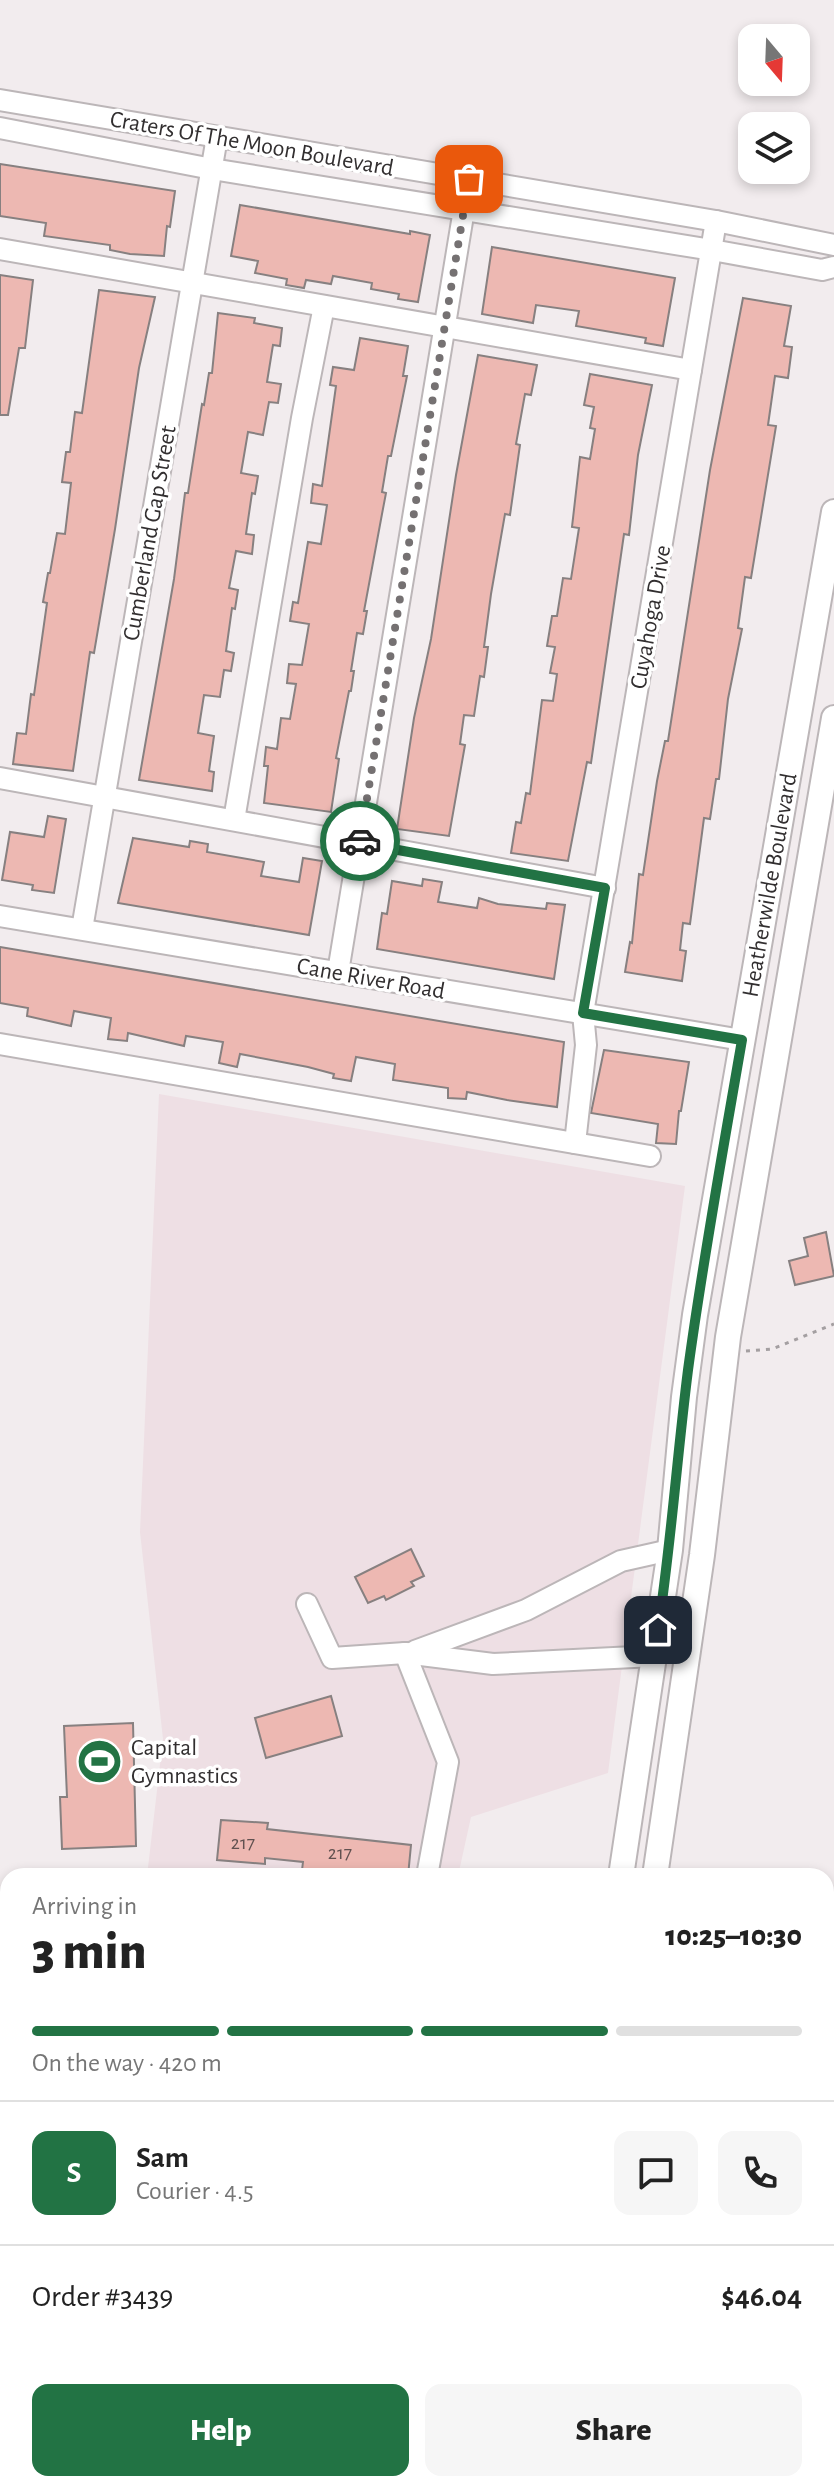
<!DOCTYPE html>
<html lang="en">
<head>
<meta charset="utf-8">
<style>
  :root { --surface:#fff; --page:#f6f6f6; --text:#222; --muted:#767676; --line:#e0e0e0; --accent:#227344 }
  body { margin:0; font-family:"Alegreya Sans",sans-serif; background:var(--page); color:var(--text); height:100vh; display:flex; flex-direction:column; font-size:30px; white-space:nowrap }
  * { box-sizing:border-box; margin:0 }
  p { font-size:26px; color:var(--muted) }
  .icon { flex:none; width:44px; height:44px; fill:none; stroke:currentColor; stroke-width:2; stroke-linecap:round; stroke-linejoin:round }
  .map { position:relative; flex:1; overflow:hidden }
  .panel { position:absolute; left:0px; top:1868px; width:834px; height:624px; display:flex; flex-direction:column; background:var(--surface); border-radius:24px 24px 0 0; box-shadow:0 4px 12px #0003 }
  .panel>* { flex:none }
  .needle { width:52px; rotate:161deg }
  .fabs { position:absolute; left:738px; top:24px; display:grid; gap:16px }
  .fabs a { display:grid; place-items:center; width:72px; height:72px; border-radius:16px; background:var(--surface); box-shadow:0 4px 12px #0003; font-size:40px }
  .pin { position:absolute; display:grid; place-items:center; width:68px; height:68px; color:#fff; margin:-34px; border-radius:16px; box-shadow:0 4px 12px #0006 }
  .courier { position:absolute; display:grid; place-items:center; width:80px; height:80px; margin:-40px; border:6px solid #227344; border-radius:50%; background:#fff; color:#222; box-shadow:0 2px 10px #0007 }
  .overview em { font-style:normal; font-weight:800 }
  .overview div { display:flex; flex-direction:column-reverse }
  .overview { display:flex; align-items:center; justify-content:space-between; height:136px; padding:0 32px }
  h1 { font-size:52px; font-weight:800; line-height:60px }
  .bar { display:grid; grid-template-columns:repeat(4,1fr); gap:12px 8px; align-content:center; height:96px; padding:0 32px }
  .bar i { height:10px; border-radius:6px; background:var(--line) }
  .bar .selected { background:var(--accent) }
  .bar p { grid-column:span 4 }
  .line { display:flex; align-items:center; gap:20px; padding:0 32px; border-top:2px solid var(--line) }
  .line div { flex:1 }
  .round { display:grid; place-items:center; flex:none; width:84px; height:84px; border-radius:16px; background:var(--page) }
  .button { display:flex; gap:16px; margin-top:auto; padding:16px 32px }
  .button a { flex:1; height:92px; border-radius:16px; background:var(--accent); color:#fff; font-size:32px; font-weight:800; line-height:92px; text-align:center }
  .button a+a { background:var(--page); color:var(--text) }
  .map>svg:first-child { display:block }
  .built { fill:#eedfe4 }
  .building { fill:#edb8b2; stroke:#878080; stroke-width:2 }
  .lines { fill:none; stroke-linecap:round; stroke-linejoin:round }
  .minor-casing { stroke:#bcb6b8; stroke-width:24 }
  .major-casing { stroke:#bcb6b8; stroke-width:28 }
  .path { stroke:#a49fa1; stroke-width:3; stroke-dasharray:4 6; stroke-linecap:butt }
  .minor { stroke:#fff; stroke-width:20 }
  .major { stroke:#fff; stroke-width:24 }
  .done { stroke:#757172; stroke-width:8; stroke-dasharray:0 14.4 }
  .route { stroke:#227344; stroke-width:10 }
  .labels { text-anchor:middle; stroke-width:7; stroke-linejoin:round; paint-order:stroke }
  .number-label { font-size:20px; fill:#615150 }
  .street-label { font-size:24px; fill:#322f30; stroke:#fff }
  .poi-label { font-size:24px; fill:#322f30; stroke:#fff; text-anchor:start }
</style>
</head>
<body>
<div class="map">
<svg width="834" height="2492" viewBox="0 0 834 2492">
  <rect width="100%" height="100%" fill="#f2ecee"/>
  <g class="built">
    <polygon points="159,1094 685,1186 608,1773 471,1817 458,1876 147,1876 163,1739 140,1532"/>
    <polygon points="0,1989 8,1990 8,2484 227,2484 226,2492 0,2492"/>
  </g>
  <g class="building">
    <polygon points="0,164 175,191 170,227 167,226 164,256 130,254 110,250 110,245 44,236 46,223 0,216"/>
    <polygon points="240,205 410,234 410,231 430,235 418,302 398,299 399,294 371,289 372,283 333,276 331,284 306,280 304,288 286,285 287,279 255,273 258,261 231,256"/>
    <polygon points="492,247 675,278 663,346 645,343 646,338 576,326 579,311 536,305 533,323 482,314"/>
    <polygon points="0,275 33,280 25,348 19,348 8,415 0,415"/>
    <polygon points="99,290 155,297 139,368 115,529 94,653 90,652 73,771 13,764 17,733 26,734 31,694 34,695 47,603 43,602 48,573 50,573 57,533 65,534 71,483 62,482 66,452 70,452 75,412 82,413"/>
    <polygon points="743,298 791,306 784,346 792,347 788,378 775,376 768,425 776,426 751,578 745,577 738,628 742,629 728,699 719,779 716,779 710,819 704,818 690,924 683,923 680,950 686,951 682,981 625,972 630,942 632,943 639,874 643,875 657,781 665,741 668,741 710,470"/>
    <polygon points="218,313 255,318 254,323 282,328 280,346 273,345 267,382 281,384 278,403 269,402 263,435 248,432 241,473 258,476 255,494 252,493 246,534 254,535 252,554 236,551 229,588 238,590 235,609 232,608 226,651 234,653 231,671 224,670 220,697 204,695 198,733 214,736 209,771 214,772 212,791 139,780 174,579 185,493 188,493 202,404 204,405 209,373 212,373"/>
    <polygon points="360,338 408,346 403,376 407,376 391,456 388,456 382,492 386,493 382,514 364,611 367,611 363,634 357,633 351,671 354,671 351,691 349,691 336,758 339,759 331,812 264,803 268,766 264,766 266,747 277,749 281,718 290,719 296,684 287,683 289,664 302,665 309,624 290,621 293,602 298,603 308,542 321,544 327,505 311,503 313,484 322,486 336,386 330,385 333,367 354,370"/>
    <polygon points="478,355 537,365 531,395 525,394 516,444 520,445 510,515 505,514 491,594 484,647 488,647 484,677 480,676 474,716 464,715 460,744 465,745 449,836 397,829 414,718 431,639 456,475"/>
    <polygon points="590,374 652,385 638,455 629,535 624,534 591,763 587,762 568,861 511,853 516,822 521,823 526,793 530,794 542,700 553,701 557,674 550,673 555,647 547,646 552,616 557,616 563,578 571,579 579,528 572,527 580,457 590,459 595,429 590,428 594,407 584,405"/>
    <polygon points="48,816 66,819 54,893 32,890 33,885 2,880 10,832 44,837"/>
    <polygon points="133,838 189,847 190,841 208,844 207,852 264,862 261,876 299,882 303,858 322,861 309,935 118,903"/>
    <polygon points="423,879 442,882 438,902 477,908 479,898 498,904 546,909 547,903 565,905 554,979 377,949 382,913 387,914 392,881 422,886"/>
    <polygon points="0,947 564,1042 557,1107 507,1100 467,1092 466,1099 448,1098 448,1088 393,1080 395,1064 356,1057 351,1081 333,1078 334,1074 308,1067 240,1054 237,1067 219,1063 223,1042 186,1036 184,1046 128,1033 127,1041 108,1039 111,1018 74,1011 71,1026 27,1016 28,1008 0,1003"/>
    <polygon points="604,1050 689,1062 681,1111 679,1111 676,1144 656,1143 658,1124 591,1113"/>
    <polygon points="826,1232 834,1276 795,1285 789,1261 808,1256 804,1238"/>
    <polygon points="411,1549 424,1576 411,1582 414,1586 386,1600 384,1596 368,1603 355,1577"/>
    <polygon points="331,1696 342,1736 266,1758 255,1718"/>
    <polygon points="133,1723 136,1846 62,1849 60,1797 67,1797 64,1726"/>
    <polygon points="221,1820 268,1823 267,1829 411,1845 408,1876 334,1876 334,1873 302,1870 303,1862 265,1858 265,1864 217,1860"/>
  </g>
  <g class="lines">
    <defs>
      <g id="minor">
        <polyline points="0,100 716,221 834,245"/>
        <polyline points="0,128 212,169 712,250 822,270 834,267"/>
        <polyline points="0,249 691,370"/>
        <polyline points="0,778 605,888"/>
        <polyline points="234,820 302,418 324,306"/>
        <polyline points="0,916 742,1040"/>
        <polyline points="82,929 217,137"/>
        <polyline points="338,972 469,179"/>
        <polyline points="0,1044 650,1156"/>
        <polyline points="575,1143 586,1045 583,1013 716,221"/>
        <polyline points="307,1604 332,1658 405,1653 493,1664 654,1656"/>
        <polyline points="415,1651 526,1610 621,1561 670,1550"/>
        <polyline points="405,1653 448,1762 427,1876"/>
        <polyline points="0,1918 8,1919"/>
        <polyline points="0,2030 8,2032"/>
        <polyline points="0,2107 8,2108"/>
        <polyline points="0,2451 8,2453"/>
        <polyline points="386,2492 387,2484"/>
      </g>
      <g id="major">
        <polyline points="621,1876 670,1550 684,1397 695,1315 834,512"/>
        <polyline points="655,1876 702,1555 728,1337 834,718"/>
        <polyline points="524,2492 525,2484"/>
        <polyline points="559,2492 561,2484"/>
      </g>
    </defs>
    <use href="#minor" class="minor-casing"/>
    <use href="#major" class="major-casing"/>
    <g class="path">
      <polyline points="746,1351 772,1349 834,1324"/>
      <polyline points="0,2134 8,2135"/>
      <polyline points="357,2492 358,2484"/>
    </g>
    <use href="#minor" class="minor"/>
    <use href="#major" class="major"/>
  </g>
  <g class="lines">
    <polyline class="done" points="360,841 469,179"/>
    <path class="route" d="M360,841v2l245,45 -22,125 159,27c-19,110 -39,219 -54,330 -11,87 -17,174 -30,260"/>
  </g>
  <defs>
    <symbol id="stadium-disc" viewBox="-11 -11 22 22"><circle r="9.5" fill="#227344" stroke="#fff"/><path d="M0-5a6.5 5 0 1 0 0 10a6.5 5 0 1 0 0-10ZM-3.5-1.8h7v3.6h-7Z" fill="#fff"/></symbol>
  </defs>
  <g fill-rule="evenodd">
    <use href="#stadium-disc" x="74" y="1736" width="51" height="51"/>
  </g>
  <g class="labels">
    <g class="number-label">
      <text x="243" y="1849">217</text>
      <text x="340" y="1859">217</text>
    </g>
    <g class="street-label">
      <text transform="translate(252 143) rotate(10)" y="8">Craters Of The Moon Boulevard</text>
      <text transform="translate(149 533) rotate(-80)" y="8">Cumberland Gap Street</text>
      <text transform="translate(650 617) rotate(-80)" y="8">Cuyahoga Drive</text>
      <text transform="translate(769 885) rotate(-80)" y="8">Heatherwilde Boulevard</text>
      <text transform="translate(371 978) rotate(10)" y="8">Cane River Road</text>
    </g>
    <g class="poi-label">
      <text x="131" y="1755">Capital<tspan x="131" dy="28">Gymnastics</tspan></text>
    </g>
  </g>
</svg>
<div class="fabs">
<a><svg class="needle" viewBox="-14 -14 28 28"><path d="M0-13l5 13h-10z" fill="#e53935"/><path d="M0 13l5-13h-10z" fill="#767676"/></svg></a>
<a><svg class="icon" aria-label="layers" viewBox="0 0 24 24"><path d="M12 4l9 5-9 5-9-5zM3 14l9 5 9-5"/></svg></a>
</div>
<div class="pin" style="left:469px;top:179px;background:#ea580c"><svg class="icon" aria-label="bag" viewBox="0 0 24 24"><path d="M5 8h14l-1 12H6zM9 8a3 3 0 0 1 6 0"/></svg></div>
<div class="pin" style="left:658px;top:1630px;background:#1f2937"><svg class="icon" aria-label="home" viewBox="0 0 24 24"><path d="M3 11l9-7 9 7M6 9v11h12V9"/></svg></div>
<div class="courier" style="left:360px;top:841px"><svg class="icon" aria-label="car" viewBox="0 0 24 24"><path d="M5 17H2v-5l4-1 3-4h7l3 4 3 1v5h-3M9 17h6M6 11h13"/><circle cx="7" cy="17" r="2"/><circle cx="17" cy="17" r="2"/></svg></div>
<section class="panel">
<div class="overview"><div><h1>3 min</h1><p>Arriving in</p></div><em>10:25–10:30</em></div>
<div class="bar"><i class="selected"></i><i class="selected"></i><i class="selected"></i><i></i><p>On the way · 420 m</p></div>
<div class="line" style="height:144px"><b class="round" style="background:var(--accent);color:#fff">S</b><div><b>Sam</b><p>Courier · 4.5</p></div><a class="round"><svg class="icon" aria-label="chat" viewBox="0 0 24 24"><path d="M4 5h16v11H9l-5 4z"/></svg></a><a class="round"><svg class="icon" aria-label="phone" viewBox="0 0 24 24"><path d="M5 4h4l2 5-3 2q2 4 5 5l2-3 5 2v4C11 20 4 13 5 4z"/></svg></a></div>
<div class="line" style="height:104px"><div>Order #3439</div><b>$46.04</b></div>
<div class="button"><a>Help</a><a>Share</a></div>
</section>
</div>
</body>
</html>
